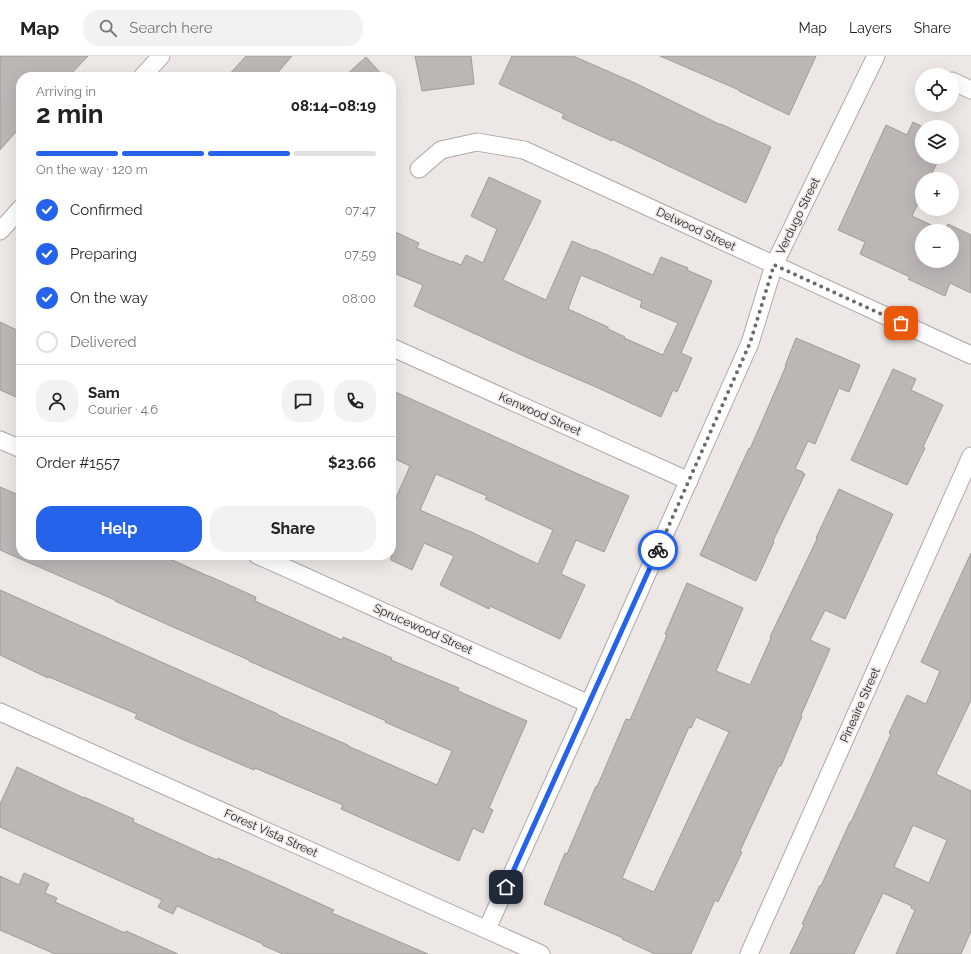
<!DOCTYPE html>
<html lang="en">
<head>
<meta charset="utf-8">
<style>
  :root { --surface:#fff; --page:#f2f2f2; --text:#222; --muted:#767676; --line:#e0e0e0; --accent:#2563eb }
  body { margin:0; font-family:Raleway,sans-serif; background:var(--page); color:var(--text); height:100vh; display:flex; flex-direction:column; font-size:15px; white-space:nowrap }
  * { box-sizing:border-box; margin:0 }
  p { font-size:13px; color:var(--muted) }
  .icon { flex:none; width:22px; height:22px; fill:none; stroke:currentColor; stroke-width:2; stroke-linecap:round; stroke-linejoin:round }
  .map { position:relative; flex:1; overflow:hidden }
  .panel { position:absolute; left:16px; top:16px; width:380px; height:488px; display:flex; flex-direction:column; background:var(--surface); border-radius:16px; box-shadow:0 4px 16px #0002 }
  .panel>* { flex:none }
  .controls { position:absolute; left:915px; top:12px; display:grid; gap:8px }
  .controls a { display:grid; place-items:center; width:44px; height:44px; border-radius:50%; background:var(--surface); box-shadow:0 4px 16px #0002; font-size:20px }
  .pin { position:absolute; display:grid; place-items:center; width:34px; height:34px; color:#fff; margin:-17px; border-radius:8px; box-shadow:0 2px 6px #0006 }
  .courier { position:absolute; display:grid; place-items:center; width:40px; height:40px; margin:-20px; border:3px solid #2563eb; border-radius:50%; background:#fff; color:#222; box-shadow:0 1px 5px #0007 }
  .overview em { font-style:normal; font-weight:700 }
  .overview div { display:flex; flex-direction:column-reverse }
  .overview { display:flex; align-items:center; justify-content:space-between; height:68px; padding:0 20px }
  h1 { font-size:26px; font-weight:700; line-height:30px }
  .bar { display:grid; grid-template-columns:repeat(4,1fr); gap:6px 4px; align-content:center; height:48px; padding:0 20px }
  .bar i { height:5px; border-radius:3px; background:var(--line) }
  .bar .current { background:var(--accent) }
  .bar p { grid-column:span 4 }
  .line { display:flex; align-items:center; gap:10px; padding:0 20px; border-top:1px solid var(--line) }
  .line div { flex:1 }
  .round { display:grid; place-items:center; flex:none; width:42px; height:42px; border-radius:16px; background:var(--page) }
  ol { padding:0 20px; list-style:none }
  li { display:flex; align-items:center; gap:12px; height:44px }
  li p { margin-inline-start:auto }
  li .icon { padding:4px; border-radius:50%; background:var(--accent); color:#fff; stroke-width:4 }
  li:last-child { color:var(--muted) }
  li i { width:22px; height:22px; border:2px solid var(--line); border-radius:50% }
  .cta { display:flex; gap:8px; margin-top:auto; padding:8px 20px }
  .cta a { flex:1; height:46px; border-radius:16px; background:var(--accent); color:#fff; font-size:16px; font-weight:700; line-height:46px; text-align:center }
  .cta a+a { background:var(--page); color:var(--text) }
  header { display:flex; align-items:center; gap:24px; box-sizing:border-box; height:56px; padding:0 20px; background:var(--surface); border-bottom:1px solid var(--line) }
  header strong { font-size:19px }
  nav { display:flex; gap:22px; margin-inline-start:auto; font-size:14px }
  .search { width:280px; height:36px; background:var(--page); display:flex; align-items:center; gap:10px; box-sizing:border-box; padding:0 14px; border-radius:16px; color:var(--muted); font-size:15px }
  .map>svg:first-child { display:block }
  .building { fill:#bcb7b5; stroke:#a09b98; fill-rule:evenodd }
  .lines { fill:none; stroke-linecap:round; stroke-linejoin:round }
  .street-casing { stroke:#ada8a6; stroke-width:19 }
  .street { stroke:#fff; stroke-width:17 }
  .done { stroke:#6d6a68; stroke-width:4; stroke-dasharray:0 7.2 }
  .route { stroke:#2563eb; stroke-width:5 }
  .labels { text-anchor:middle; stroke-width:3; stroke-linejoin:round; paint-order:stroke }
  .street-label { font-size:12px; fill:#282625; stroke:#ede8e5 }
</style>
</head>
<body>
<header>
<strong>Map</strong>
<div class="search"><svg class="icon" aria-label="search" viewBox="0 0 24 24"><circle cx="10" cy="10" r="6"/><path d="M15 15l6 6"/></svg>Search here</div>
<nav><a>Map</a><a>Layers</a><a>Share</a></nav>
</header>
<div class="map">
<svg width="971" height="898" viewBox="0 0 971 898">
  <rect width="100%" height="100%" fill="#ede8e5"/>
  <g class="building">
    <polygon points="0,0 88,0 68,21 21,21 21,70 0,94"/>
    <polygon points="246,0 292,0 274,21 227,21"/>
    <polygon points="415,0 471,0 474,28 422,35"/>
    <polygon points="512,0 573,0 635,27 721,69 721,68 771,91 746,147 612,83 612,85 562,62 564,58 499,28"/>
    <polygon points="660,0 816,0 789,59 739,35 739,34"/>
    <polygon points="366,1 384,21 344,21"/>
    <polygon points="913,66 923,71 922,71 922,101 940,101 929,123 922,123 922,139 912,160 944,175 922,175 922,205 952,205 952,175 945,175 948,168 971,179 971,237 950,227 945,240 908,223 910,221 860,198 865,186 838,174 886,69 907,79"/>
    <path d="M489,121l52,24 -38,79 43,20 26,-59 21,9h3l57,25 8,-18 27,11 -1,2 25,11 -31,72 11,5 -15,34 -4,-2 -12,27 -65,-30 -70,-30 -112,-51 9,-21 -32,-13v-42l28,13 -2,5 35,14v-1l9,4 5,-10 17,8 14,-34 -26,-13zM581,219l61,26 -2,6 38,16 -15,32 -39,-17 1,-1 -17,-8v-2l-40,-18z"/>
    <polygon points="0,266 21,276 21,343 0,334"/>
    <polygon points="796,282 860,309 849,336 839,332 815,388 808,385 795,413 803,416 803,418 805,418 773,485 774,486 756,525 700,499 749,392 750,393 786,310 785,310"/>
    <polygon points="893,313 916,323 911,334 943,349 923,391 925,392 907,429 851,404"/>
    <path d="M391,334l187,84 51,22 -25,56 -28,-12 -15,34 24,11 -25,54 -70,-33 -1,3 -49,-24 14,-29 -30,-13 -12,27 -21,-10v-51l19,-43 -19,-9zM436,418l51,22 -2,3 68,31 -15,34 -71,-34h-1l-46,-20z"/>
    <polygon points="0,431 21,440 21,499 161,499 208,520 209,520 256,541 255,545 342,584 343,581 392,602 391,604 459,632 458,635 527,665 489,752 493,754 483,777 473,772 459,805 341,753 343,749 255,712 254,714 184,684 135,662 137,658 49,621 48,622 0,599 0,534 278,658 278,659 348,689 348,690 437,729 452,695 385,666 386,665 249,605 249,604 173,571 115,545 115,544 0,494"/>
    <path d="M839,433l54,25 -48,105 -20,-9 -15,30 20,9 -29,66 1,1 -21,50h-2l-39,85 2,1 -24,50 -3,-2 -24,54h-36l-33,-15 1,-1 -79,-34 21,-51 2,1 29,-68 1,1 29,-68 4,1 37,-85 -2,-1 22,-51 56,25 -27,63 34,14 21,-47 -1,-1 47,-98 -1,-1zM696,661l33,15 -75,160 -32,-14 67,-151 2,1z"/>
    <path d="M971,497v147l-35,74 35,17v140l-10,23h-65l19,-44 -4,-2 1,-2 -29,-13 -29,61h-64l14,-29 -2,-1 18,-39 1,1 29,-64h1l40,-88 -2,-1 18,-38 19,9 14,-33 -19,-9zM913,769l34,15 -18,43 -35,-16z"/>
    <polygon points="17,711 84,742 84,741 134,763 133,766 217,804 218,802 268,824 334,854 332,857 428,898 283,898 262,889 263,888 177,850 173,858 158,851 162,844 0,771 0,748"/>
    <polygon points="24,817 49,828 45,837 57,842 55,846 125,877 126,875 178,898 55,898 0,874 0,820 19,829"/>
  </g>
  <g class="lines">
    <defs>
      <g id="street">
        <polyline points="142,21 161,0"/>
        <polyline points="952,25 971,34"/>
        <polyline points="419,113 441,94 477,86 524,94 971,299"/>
        <polyline points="0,175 21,152"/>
        <polyline points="391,291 689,425"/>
        <polyline points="0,384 21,393"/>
        <polyline points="257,499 589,648"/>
        <polyline points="0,656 541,898"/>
        <polyline points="487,873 589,648 750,287 774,209 876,0"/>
        <polyline points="749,898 971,400"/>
      </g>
    </defs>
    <use href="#street" class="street-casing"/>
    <use href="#street" class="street"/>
  </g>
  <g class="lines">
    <polyline class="done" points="658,494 750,287 774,209 901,267"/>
    <polyline class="route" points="506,831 658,494"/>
  </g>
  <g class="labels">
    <g class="street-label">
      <text transform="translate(798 160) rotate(-64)" y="4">Verdugo Street</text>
      <text transform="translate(696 173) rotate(25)" y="4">Delwood Street</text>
      <text transform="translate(540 358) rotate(24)" y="4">Kenwood Street</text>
      <text transform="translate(423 573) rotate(24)" y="4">Sprucewood Street</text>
      <text transform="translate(860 649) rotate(-66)" y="4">Pineaire Street</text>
      <text transform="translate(271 777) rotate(24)" y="4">Forest Vista Street</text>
    </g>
  </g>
</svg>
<div class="controls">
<a><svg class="icon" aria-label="locate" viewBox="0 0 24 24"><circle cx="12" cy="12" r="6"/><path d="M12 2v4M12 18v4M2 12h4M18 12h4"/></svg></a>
<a><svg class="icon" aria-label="layers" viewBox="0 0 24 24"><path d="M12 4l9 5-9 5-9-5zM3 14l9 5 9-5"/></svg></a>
<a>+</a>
<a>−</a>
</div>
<div class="pin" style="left:901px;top:267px;background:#ea580c"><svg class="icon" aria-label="bag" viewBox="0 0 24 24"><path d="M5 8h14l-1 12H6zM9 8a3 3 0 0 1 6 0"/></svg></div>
<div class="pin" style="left:506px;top:831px;background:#1f2937"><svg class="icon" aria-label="home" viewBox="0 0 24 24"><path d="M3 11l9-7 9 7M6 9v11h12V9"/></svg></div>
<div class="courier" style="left:658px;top:494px"><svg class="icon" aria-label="bike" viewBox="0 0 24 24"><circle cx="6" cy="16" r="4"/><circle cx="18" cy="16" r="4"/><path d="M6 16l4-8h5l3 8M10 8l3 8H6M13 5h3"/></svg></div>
<section class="panel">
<div class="overview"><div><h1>2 min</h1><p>Arriving in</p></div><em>08:14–08:19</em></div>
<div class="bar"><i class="current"></i><i class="current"></i><i class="current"></i><i></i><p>On the way · 120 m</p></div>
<ol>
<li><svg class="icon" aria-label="check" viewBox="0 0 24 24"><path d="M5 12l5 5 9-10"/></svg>Confirmed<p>07:47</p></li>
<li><svg class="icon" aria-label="check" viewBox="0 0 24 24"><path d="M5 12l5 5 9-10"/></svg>Preparing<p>07:59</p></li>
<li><svg class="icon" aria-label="check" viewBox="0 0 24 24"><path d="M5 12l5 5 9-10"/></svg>On the way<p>08:00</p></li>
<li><i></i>Delivered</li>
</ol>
<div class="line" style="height:72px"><a class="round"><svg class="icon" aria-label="person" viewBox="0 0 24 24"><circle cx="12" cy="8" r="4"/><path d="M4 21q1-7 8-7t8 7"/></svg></a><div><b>Sam</b><p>Courier · 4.6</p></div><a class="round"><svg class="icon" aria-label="chat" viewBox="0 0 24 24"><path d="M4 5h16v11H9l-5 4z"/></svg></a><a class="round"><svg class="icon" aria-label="phone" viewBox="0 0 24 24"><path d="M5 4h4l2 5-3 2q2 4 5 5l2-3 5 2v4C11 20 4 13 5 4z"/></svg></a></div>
<div class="line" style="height:52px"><div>Order #1557</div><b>$23.66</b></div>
<div class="cta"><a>Help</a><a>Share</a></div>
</section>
</div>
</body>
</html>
